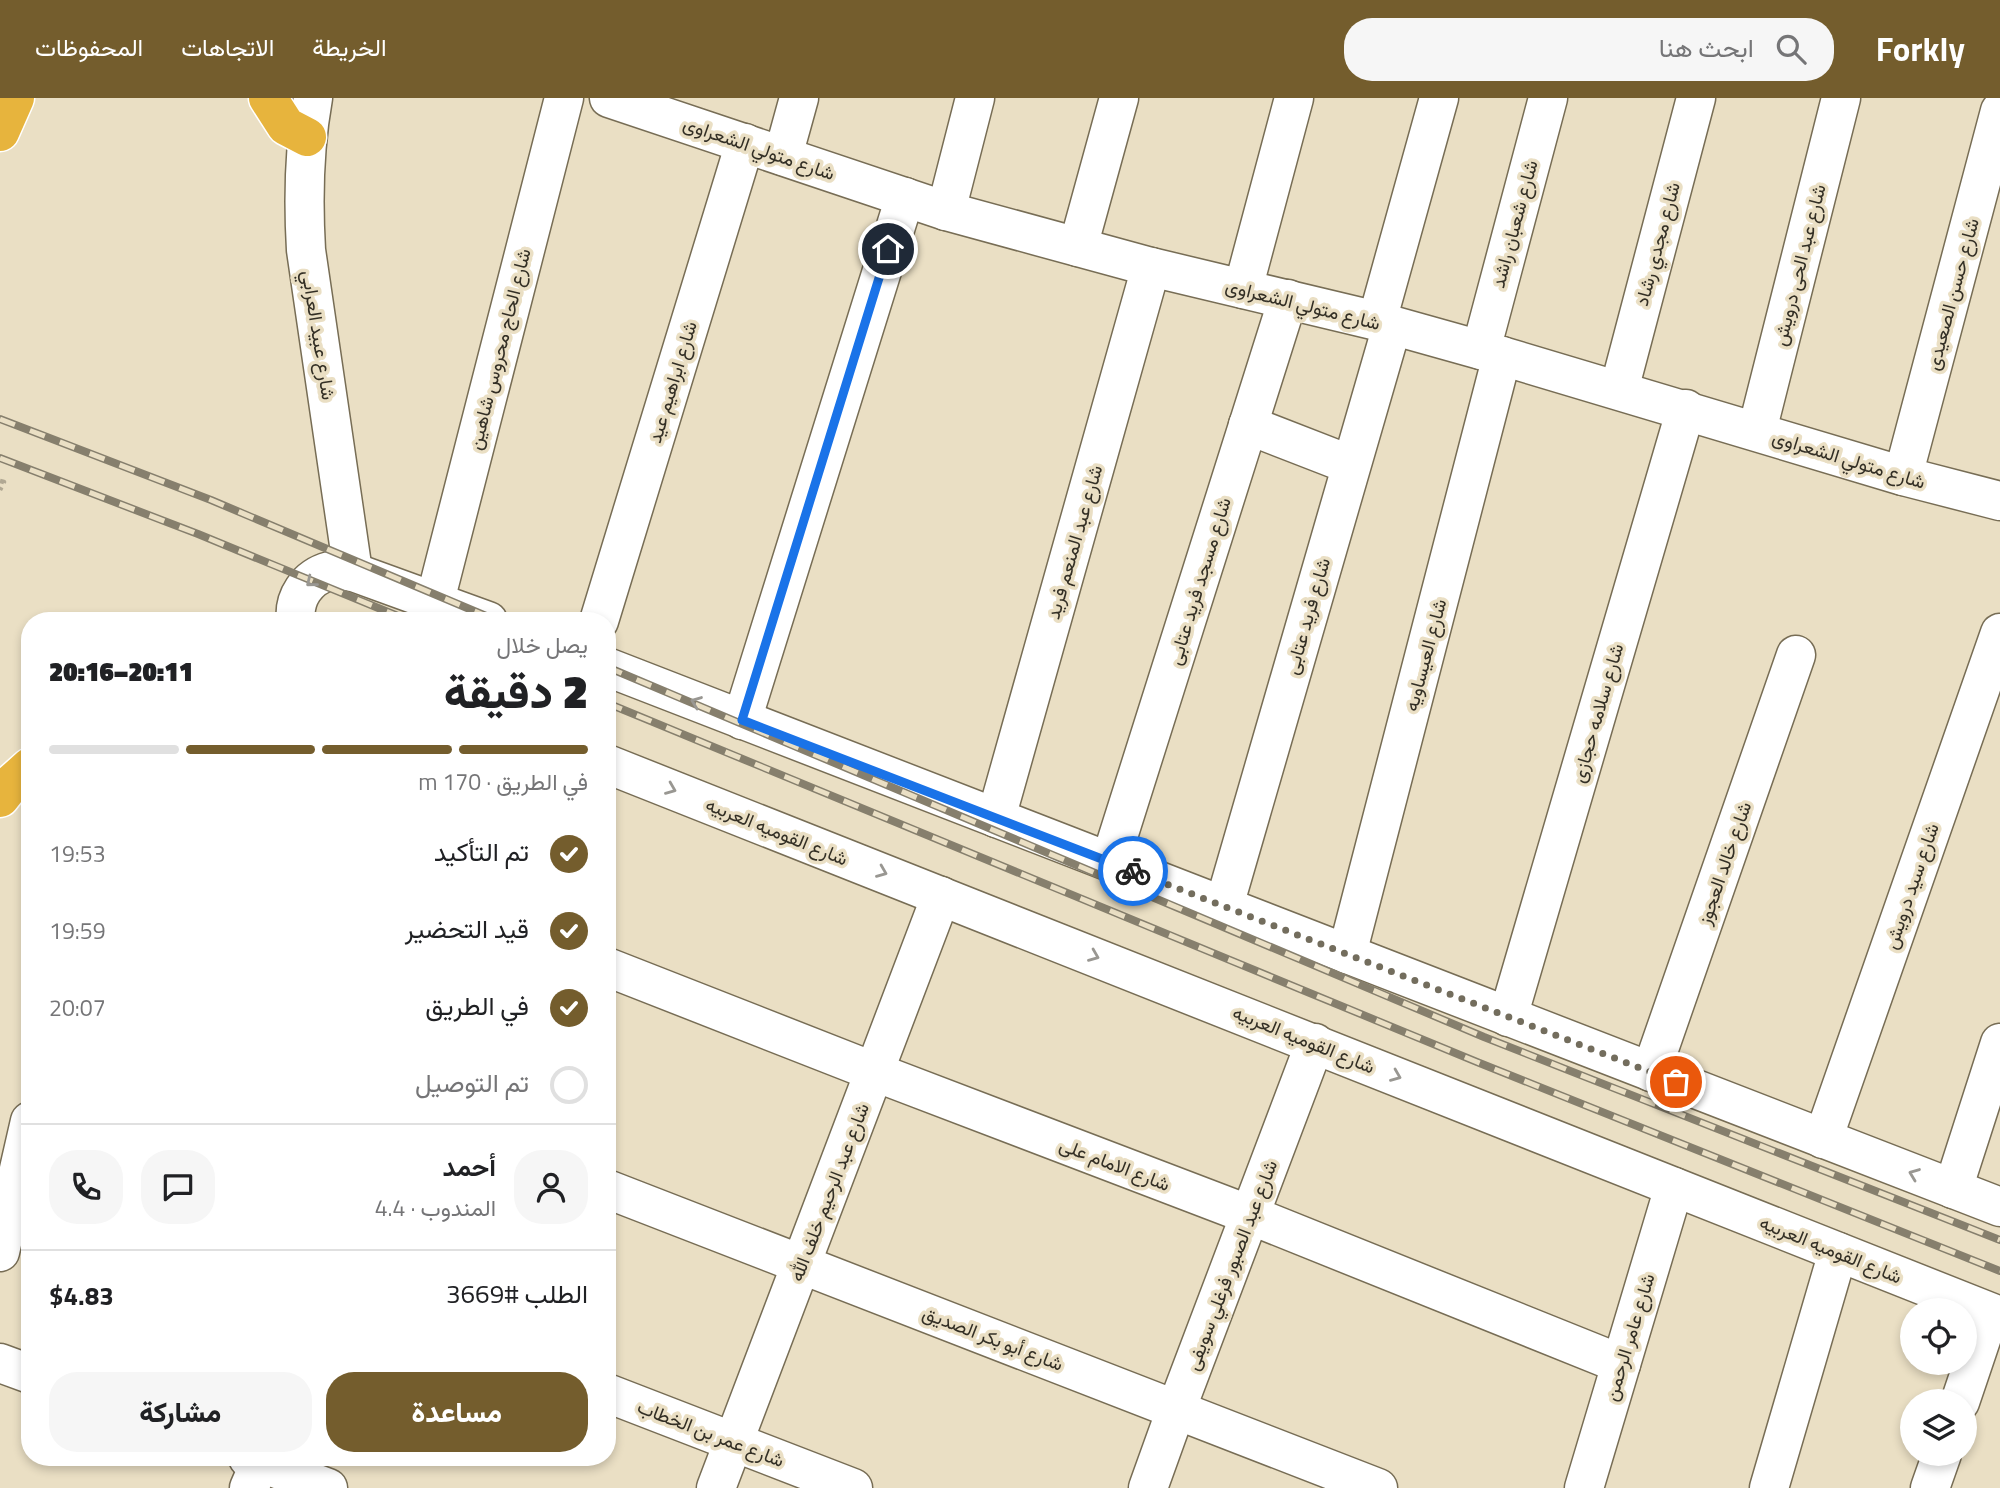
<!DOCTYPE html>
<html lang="ar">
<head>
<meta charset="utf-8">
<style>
  :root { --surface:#fff; --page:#f6f6f6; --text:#202124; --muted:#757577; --line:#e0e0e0; --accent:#745d2d }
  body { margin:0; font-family:"Titillium Web",Vazirmatn,sans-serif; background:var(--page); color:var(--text); direction:rtl; height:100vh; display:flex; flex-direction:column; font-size:26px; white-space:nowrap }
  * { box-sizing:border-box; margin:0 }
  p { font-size:23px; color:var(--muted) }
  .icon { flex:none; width:38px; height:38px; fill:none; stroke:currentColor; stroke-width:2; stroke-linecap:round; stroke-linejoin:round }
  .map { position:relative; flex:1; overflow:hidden; direction:ltr }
  .sheet { position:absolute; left:21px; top:514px; width:595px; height:854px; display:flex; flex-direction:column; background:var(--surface); border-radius:28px; box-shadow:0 4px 10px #0003; direction:rtl }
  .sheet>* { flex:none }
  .tools { position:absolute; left:1900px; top:1200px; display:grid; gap:14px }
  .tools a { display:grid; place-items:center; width:77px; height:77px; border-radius:50%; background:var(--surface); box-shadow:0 4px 10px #0003; font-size:35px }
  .pin { position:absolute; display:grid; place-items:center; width:60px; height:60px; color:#fff; margin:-30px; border:4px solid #fff; border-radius:50%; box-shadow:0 2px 7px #0007 }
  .courier { position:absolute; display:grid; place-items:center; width:70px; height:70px; margin:-35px; border:5px solid #1a73e8; border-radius:50%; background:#fff; color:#222; box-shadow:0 2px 9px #0007 }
  .head em { font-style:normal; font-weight:800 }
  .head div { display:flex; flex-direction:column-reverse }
  .head { display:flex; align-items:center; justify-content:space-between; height:119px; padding:0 28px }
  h1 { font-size:46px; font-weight:800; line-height:52px }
  .bar { display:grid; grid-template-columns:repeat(4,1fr); gap:10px 7px; align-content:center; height:84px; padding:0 28px }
  .bar i { height:9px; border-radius:5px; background:var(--line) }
  .bar .active { background:var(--accent) }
  .bar p { grid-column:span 4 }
  .line { display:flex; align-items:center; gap:18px; padding:0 28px; border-top:2px solid var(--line) }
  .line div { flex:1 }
  .round { display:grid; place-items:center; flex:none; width:74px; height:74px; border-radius:28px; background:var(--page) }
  ol { padding:0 28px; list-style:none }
  li { display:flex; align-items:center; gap:21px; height:77px }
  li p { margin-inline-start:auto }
  li .icon { padding:7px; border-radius:50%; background:var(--accent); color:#fff; stroke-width:4 }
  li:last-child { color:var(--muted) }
  li i { width:38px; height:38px; border:4px solid var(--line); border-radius:50% }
  .button { display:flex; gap:14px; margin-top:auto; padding:14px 28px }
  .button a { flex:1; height:80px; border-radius:28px; background:var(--accent); color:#fff; font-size:28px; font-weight:800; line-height:80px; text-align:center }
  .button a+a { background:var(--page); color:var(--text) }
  header { display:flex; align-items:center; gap:42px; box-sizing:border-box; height:98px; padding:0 35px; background:var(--accent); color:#fff }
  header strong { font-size:33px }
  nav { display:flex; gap:38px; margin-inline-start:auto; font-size:24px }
  .search { width:490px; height:63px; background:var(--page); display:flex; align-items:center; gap:18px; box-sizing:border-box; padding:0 24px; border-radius:28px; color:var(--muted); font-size:26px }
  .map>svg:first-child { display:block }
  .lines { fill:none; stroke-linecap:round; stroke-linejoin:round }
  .minor-casing { stroke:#776d55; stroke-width:41 }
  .tertiary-casing { stroke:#776d55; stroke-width:41 }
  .motorway-casing { stroke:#fff; stroke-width:41 }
  .path { stroke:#b1a893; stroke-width:4.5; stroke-dasharray:5 5; stroke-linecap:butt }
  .minor { stroke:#fff; stroke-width:38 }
  .tertiary { stroke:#fff; stroke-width:38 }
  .motorway { stroke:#e7b43d; stroke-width:38 }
  .rail-casing { stroke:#867f6d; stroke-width:8 }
  .rail { stroke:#eadfc4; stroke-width:5; stroke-dasharray:16; stroke-linecap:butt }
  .oneway { stroke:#999792 }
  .done { stroke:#736d5d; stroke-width:7; stroke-dasharray:0 12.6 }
  .route { stroke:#1a73e8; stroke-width:9 }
  .labels { text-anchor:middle; stroke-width:7; stroke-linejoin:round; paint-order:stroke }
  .street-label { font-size:19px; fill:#332f25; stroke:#eadfc4 }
</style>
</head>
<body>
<header>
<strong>Forkly</strong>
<div class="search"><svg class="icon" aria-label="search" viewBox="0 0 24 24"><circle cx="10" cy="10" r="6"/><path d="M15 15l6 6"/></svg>ابحث هنا</div>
<nav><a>الخريطة</a><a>الاتجاهات</a><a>المحفوظات</a></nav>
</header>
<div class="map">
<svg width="2000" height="1390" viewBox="0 0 2000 1390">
  <rect width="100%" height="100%" fill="#eadfc4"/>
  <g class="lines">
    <defs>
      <g id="minor">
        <path d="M313,0c-9,50 -10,101 -7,152l47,322"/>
        <polyline points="609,0 946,113 1151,169 1377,223 1502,258 1903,378 2000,403"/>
        <polyline points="783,58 799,0"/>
        <polyline points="946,113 975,0"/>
        <polyline points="1078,149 1119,0"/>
        <polyline points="1243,191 1294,0"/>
        <polyline points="1377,223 1439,0"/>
        <polyline points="1481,252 1548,0"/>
        <polyline points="1619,292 1696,0"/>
        <polyline points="1248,327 1351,367"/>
        <polyline points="1757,333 1841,0"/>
        <polyline points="1903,378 2000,13"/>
        <polyline points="435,503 564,0"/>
        <polyline points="599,523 745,45"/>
        <polyline points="742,622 905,99"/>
        <polyline points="996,720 1151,169"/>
        <polyline points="1110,764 1288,201"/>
        <polyline points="1224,808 1392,228"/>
        <polyline points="1347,856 1502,258"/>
        <polyline points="607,869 875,974 1250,1117 1621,1266"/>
        <polyline points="1508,919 1686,311"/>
        <polyline points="1651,974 1796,557"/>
        <polyline points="1823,1041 2000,535"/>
        <polyline points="607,1091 1378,1390"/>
        <polyline points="1953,1091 2000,945"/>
        <polyline points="0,1154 30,1023"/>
        <polyline points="0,1265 30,1276"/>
        <polyline points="607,1295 853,1390"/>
        <polyline points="1960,1304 1990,1215"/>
        <polyline points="248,1360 328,1390"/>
        <polyline points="716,1390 941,798"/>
        <polyline points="1148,1390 1176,1312 1315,945"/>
        <polyline points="1584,1390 1674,1089"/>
        <polyline points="1769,1390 1838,1154"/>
        <polyline points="1930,1390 1942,1356"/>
      </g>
      <g id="tertiary">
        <path d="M296,523c-3,-23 11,-44 34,-50 7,-1 16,0 23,1l135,49"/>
        <polyline points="607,569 2000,1109"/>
        <polyline points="607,666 2000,1218"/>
        <polyline points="249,1390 262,1360"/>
      </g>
      <g id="motorway">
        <polyline points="268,0 286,28 307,39"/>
        <polyline points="0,34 15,0"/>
        <polyline points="0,700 11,686 30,669"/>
      </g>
    </defs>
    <use href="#minor" class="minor-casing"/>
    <use href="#tertiary" class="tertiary-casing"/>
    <use href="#motorway" class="motorway-casing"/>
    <polyline class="path" points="0,383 4,384 0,392"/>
    <use href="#minor" class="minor"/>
    <use href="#tertiary" class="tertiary"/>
    <use href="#motorway" class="motorway"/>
    <defs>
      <g id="rail">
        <polyline points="0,321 211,402 498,523"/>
        <polyline points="0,360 198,436 410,523"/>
        <polyline points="607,569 1484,939 2000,1142"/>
        <polyline points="607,605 1477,964 2000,1173"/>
      </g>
    </defs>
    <use href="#rail" class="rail-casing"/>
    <use href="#rail" class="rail"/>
  </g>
  <defs><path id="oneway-chevron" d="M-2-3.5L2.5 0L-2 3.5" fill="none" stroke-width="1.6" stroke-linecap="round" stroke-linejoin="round" transform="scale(1.75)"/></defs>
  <g class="oneway">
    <use href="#oneway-chevron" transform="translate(311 484) rotate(141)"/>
    <use href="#oneway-chevron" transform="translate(696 604) rotate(-159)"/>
    <use href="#oneway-chevron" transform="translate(671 691) rotate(22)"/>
    <use href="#oneway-chevron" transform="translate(882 774) rotate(22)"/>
    <use href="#oneway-chevron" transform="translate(1094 858) rotate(22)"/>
    <use href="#oneway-chevron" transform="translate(1396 978) rotate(22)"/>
    <use href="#oneway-chevron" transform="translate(1914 1076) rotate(-159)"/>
  </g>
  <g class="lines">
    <polyline class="done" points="1133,773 1676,984"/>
    <polyline class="route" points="888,151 742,622 1133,773"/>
  </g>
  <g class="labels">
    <g class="street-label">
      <text transform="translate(759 50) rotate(19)" y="7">شارع متولي الشعراوى</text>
      <text transform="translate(1514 126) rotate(-75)" y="7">شارع شعبان راشد</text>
      <text transform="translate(1657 146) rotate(-75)" y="7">شارع مجدي رشاد</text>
      <text transform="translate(1799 167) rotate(-76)" y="7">شارع عبد الحى درويش</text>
      <text transform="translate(1952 196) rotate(-75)" y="7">شارع حسن الصعيدى</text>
      <text transform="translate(1303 206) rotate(14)" y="7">شارع متولي الشعراوى</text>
      <text transform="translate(319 237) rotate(81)" y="7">شارع عبيد العرابي</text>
      <text transform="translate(499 251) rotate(-76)" y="7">شارع الحاج محروس شاهين</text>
      <text transform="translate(672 284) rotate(-73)" y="7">شارع ابراهيم عيد</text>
      <text transform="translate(1849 361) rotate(17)" y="7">شارع متولي الشعراوى</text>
      <text transform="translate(1074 444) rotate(-74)" y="7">شارع عبد المنعم فريد</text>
      <text transform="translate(1199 483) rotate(-73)" y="7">شارع مسجد فريد عتابى</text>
      <text transform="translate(1307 518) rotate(-74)" y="7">شارع فريد عتابى</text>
      <text transform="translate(1425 557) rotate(-75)" y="7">شارع العيساويه</text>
      <text transform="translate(1597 615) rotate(-74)" y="7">شارع سلامه حجازى</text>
      <text transform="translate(777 733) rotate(22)" y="7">شارع القوميه العربيه</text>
      <text transform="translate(1724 765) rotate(-71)" y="7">شارع خالد العجوز</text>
      <text transform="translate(1911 788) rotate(-71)" y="7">شارع سيد درويش</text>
      <text transform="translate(1304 941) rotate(22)" y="7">شارع القوميه العربيه</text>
      <text transform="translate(1115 1066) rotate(21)" y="7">شارع الامام على</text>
      <text transform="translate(829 1094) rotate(-69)" y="7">شارع عبد الرحيم خلف الله</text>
      <text transform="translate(1831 1151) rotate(22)" y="7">شارع القوميه العربيه</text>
      <text transform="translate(1231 1167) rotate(-69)" y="7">شارع عبد الصبور فرغلي سويفى</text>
      <text transform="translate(1629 1239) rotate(-73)" y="7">شارع عامر الرحمن</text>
      <text transform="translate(993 1240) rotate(21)" y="7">شارع أبو بكر الصديق</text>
      <text transform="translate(711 1335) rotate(21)" y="7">شارع عمر بن الخطاب</text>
    </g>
  </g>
</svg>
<div class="tools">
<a><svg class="icon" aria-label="locate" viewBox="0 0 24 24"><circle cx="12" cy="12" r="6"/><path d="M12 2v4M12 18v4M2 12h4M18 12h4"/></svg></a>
<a><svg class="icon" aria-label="layers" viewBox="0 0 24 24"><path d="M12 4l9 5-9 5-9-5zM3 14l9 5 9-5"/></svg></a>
</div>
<div class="pin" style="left:1676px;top:984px;background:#ea580c"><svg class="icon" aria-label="bag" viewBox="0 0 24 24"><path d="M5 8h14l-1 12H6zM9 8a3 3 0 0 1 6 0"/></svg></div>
<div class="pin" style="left:888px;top:151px;background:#1f2937"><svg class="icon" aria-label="home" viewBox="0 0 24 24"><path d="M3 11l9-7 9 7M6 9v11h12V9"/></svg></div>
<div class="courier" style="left:1133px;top:773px"><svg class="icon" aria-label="bike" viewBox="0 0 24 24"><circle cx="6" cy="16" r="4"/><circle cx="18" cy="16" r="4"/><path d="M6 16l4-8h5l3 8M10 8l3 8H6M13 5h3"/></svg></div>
<section class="sheet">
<div class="head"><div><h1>2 دقيقة</h1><p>يصل خلال</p></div><em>20:11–20:16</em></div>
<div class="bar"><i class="active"></i><i class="active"></i><i class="active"></i><i></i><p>في الطريق · 170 m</p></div>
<ol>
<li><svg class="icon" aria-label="check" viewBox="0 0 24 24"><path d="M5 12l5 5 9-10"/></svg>تم التأكيد<p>19:53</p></li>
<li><svg class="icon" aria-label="check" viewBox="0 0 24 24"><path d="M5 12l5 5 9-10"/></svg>قيد التحضير<p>19:59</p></li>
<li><svg class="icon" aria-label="check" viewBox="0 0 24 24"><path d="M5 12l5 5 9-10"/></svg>في الطريق<p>20:07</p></li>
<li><i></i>تم التوصيل</li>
</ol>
<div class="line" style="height:126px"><a class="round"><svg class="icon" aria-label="person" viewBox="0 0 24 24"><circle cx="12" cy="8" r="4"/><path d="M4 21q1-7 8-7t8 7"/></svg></a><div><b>أحمد</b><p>المندوب · 4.4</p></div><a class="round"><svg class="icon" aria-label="chat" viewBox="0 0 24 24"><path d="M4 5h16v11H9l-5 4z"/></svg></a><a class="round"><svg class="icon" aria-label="phone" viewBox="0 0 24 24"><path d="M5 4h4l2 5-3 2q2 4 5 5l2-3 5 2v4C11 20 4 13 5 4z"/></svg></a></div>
<div class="line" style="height:91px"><div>الطلب #3669</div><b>$4.83</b></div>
<div class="button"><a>مساعدة</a><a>مشاركة</a></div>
</section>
</div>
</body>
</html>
